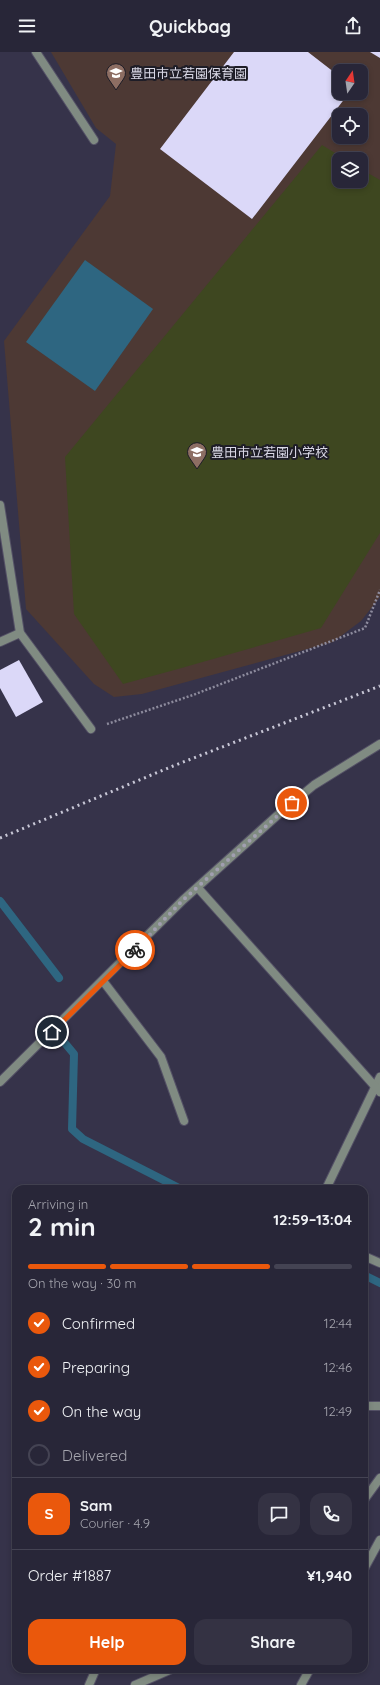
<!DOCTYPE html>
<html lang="en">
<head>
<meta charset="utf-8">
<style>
  :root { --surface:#282638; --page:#343243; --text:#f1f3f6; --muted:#a5a5ae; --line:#444353; --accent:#ea580c }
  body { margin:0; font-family:Quicksand,"Noto Sans JP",sans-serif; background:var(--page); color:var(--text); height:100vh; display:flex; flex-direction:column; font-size:15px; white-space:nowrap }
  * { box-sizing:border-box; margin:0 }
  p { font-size:13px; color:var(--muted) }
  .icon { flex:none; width:22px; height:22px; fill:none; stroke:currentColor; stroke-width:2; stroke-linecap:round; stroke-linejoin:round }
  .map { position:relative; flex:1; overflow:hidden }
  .drawer { position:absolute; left:12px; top:1133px; width:356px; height:488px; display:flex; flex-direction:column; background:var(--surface); border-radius:12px; box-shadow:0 2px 6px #0003,0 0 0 1px var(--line) }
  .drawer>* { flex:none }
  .needle { width:26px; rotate:13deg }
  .tools { position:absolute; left:332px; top:12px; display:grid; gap:8px }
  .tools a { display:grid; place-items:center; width:36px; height:36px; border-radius:8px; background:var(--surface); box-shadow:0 2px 6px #0003,0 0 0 1px var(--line); font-size:20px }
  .pin { position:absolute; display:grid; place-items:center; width:34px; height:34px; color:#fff; margin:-17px; border:2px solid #fff; border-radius:50%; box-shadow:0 1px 4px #0007 }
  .courier { position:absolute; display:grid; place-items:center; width:40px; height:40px; margin:-20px; border:3px solid #ea580c; border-radius:50%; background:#fff; color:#222; box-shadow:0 1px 5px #0007 }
  .overview em { font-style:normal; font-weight:700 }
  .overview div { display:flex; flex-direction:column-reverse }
  .overview { display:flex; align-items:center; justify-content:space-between; height:68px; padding:0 16px }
  h1 { font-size:26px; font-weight:700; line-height:30px }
  .bar { display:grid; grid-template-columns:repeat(4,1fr); gap:6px 4px; align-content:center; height:48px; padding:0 16px }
  .bar i { height:5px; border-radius:3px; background:var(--line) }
  .bar .on { background:var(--accent) }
  .bar p { grid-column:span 4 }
  .line { display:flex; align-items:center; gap:10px; padding:0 16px; border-top:1px solid var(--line) }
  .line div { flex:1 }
  .round { display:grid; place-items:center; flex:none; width:42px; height:42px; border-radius:12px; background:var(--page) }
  ol { padding:0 16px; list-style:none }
  li { display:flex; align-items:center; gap:12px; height:44px }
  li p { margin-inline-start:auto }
  li .icon { padding:4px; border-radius:50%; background:var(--accent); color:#fff; stroke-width:4 }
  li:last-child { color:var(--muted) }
  li i { width:22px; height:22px; border:2px solid var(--line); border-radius:50% }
  .cta { display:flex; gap:8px; margin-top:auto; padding:8px 16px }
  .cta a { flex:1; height:46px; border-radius:12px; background:var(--accent); color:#fff; font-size:16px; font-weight:700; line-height:46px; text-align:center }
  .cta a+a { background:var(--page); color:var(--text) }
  header { display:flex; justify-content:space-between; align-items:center; height:52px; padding:0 16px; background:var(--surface); font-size:18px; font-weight:700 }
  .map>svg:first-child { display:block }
  .education { fill:#4d3934; fill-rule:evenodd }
  .green { fill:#3e4720 }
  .water { fill:#2e6681 }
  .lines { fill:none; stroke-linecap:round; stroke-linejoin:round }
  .stream { stroke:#2e6681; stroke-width:8 }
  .building { fill:#dbd8f8 }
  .minor-casing { stroke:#545166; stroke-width:10 }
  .tertiary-casing { stroke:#545166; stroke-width:10 }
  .path { stroke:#8d8b9d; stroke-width:2.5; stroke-dasharray:2 2; stroke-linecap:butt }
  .minor { stroke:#808b82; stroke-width:8 }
  .tertiary { stroke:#808b82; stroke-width:8 }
  .rail { stroke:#c8c7d6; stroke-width:3; stroke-dasharray:2 4; stroke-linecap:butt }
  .done { stroke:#a19fb0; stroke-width:4; stroke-dasharray:0 7.2 }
  .route { stroke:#ea580c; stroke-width:5 }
  .labels { text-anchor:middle; stroke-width:4; stroke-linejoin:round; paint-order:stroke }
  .poi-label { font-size:13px; fill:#dad9e7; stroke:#1e1d27; text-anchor:start }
</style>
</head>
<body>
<header><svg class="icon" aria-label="menu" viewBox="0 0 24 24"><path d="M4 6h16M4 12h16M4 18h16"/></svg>Quickbag<svg class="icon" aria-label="share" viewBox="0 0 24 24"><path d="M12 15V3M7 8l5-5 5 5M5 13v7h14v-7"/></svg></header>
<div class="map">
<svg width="380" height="1633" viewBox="0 0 380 1633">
  <rect width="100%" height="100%" fill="#36334a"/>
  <path class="education" d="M51,0h329v545l-19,24 -28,21 -191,52 -28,3 -20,-13 -68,-75 -22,-268 106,-145 6,-52 -20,-16zM339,19h22v22h-22zM339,63h22v22h-22zM339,107h22v22h-22z"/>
  <polygon class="green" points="322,93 345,107 339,107 339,129 361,129 361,117 380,128 380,481 321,576 178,617 123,632 74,562 65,405"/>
  <polygon class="water" points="85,208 153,257 95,339 26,290"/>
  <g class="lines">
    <g class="stream">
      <polyline points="0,849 59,926"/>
      <polyline points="64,990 74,1002 72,1077 83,1087 181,1137"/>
      <polyline points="364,1223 380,1231"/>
    </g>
  </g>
  <g class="building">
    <polygon points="234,0 308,0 339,24 339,41 349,41 252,167 160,97"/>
    <polygon points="370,0 380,0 380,6"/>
    <polygon points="19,608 43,650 16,665 0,636 0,618"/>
  </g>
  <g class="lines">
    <defs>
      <g id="minor">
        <polyline points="36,0 94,88"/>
        <polyline points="0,453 20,581 91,677"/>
        <polyline points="0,590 20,581"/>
        <polyline points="103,929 161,1005 184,1069"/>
        <polyline points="0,1030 183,848 280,761 314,733 380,692"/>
        <polyline points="326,1137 380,1025"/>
        <polyline points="364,1204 380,1211"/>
        <polyline points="364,1354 380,1354"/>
        <polyline points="364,1448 380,1426"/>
        <polyline points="364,1517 380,1488"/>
        <polyline points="89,1633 96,1617"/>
        <polyline points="135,1633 172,1617"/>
        <polyline points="301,1633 310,1617"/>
      </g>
      <polyline id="tertiary" points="198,836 380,1040"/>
    </defs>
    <use href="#minor" class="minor-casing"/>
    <use href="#tertiary" class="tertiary-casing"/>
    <polyline class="path" points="107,672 193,643 365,576 380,538"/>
    <use href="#minor" class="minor"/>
    <use href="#tertiary" class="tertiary"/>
    <polyline class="rail" points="0,786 173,714 380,634"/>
  </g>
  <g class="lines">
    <polyline class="done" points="135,898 183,848 292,751"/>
    <polyline class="route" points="52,980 135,898"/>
  </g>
  <defs>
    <symbol id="school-pin" viewBox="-11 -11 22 30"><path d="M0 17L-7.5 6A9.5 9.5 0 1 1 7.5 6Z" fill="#8d6e63" stroke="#1e1d27"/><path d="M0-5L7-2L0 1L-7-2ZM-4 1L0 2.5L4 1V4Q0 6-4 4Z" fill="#fff"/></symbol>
  </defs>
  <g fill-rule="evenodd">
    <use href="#school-pin" x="105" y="10" width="22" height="30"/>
    <use href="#school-pin" x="186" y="389" width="22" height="30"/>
  </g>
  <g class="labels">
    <g class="poi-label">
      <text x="130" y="26">豊田市立若園保育園</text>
      <text x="211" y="405">豊田市立若園小学校</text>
    </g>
  </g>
</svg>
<div class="tools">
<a><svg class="needle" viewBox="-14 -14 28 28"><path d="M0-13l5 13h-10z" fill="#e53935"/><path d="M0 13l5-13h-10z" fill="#a5a5ae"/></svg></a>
<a><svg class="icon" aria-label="locate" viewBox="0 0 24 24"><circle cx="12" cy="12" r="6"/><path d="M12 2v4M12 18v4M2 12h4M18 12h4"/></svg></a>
<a><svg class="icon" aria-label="layers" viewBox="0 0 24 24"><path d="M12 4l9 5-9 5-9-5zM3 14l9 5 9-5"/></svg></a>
</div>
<div class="pin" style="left:292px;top:751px;background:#ea580c"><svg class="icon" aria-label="bag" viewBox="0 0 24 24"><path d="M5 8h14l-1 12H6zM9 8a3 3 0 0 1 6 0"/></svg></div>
<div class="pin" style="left:52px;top:980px;background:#1f2937"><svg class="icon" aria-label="home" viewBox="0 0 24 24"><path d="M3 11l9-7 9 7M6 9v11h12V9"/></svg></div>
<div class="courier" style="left:135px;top:898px"><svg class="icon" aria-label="bike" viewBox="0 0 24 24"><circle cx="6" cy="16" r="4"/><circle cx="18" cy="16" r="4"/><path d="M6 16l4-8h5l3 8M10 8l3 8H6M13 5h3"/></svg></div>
<section class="drawer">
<div class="overview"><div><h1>2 min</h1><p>Arriving in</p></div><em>12:59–13:04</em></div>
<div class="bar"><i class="on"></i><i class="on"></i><i class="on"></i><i></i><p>On the way · 30 m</p></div>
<ol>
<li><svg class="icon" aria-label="check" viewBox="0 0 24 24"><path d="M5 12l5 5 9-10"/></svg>Confirmed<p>12:44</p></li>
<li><svg class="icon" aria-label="check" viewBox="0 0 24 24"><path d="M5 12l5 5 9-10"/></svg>Preparing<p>12:46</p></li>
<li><svg class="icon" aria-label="check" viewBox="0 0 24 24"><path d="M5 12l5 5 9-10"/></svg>On the way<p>12:49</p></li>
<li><i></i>Delivered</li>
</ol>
<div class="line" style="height:72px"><b class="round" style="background:var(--accent);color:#fff">S</b><div><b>Sam</b><p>Courier · 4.9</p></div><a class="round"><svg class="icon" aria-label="chat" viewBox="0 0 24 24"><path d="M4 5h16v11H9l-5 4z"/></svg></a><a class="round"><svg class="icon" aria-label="phone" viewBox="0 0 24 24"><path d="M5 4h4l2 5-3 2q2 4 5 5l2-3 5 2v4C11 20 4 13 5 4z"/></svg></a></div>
<div class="line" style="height:52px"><div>Order #1887</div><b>¥1,940</b></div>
<div class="cta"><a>Help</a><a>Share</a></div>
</section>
</div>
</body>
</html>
